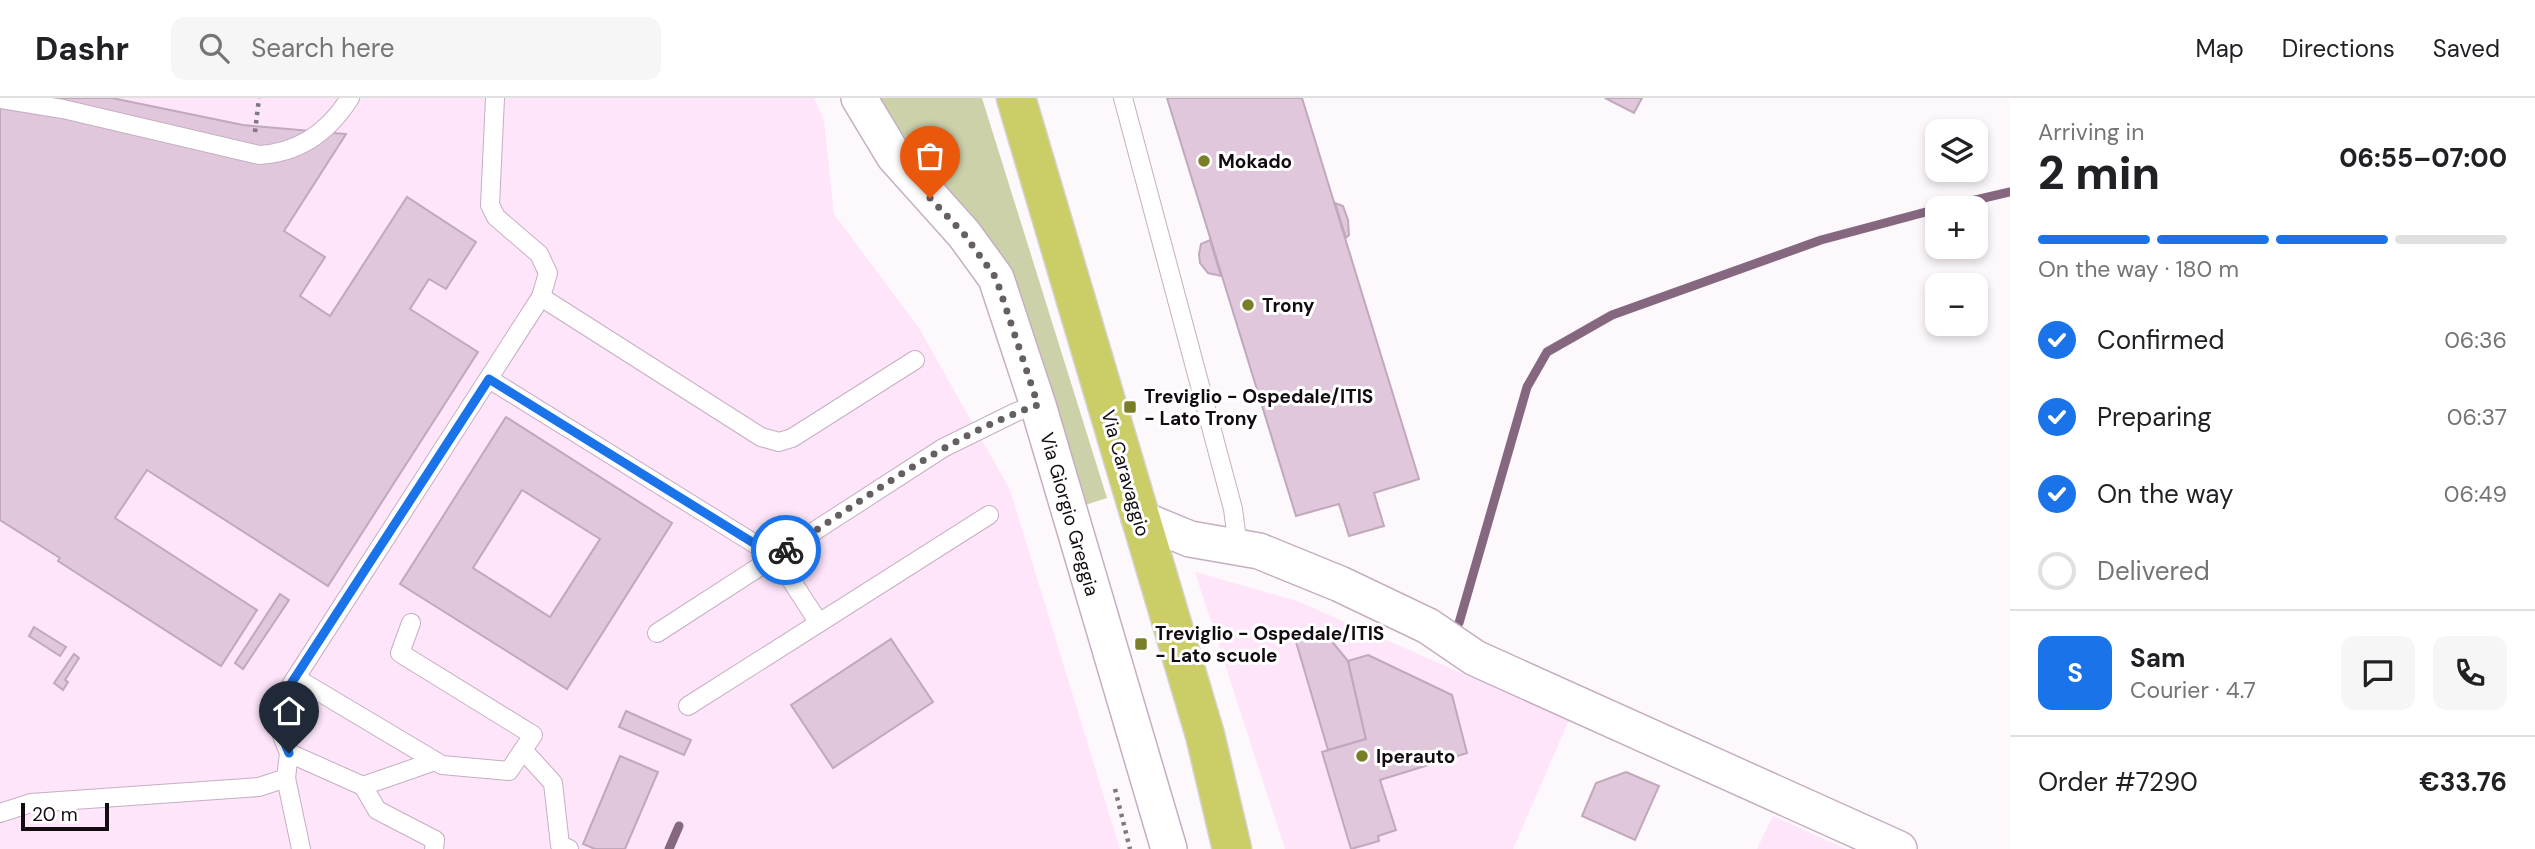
<!DOCTYPE html>
<html lang="en">
<head>
<meta charset="utf-8">
<style>
  :root { --surface:#fff; --page:#f6f6f6; --text:#202124; --muted:#757577; --line:#e0e0e0; --accent:#1a73e8 }
  body { margin:0; font-family:"DM Sans",sans-serif; background:var(--page); color:var(--text); height:100vh; display:flex; flex-direction:column; font-size:26px; white-space:nowrap }
  * { box-sizing:border-box; margin:0 }
  p { font-size:23px; color:var(--muted) }
  .icon { flex:none; width:38px; height:38px; fill:none; stroke:currentColor; stroke-width:2; stroke-linecap:round; stroke-linejoin:round }
  .map { position:relative; flex:1; overflow:hidden }
  .details { display:flex; flex-direction:column; background:var(--surface); width:525px }
  .details>* { flex:none }
  .controls { position:absolute; left:1925px; top:21px; display:grid; gap:14px }
  .controls a { display:grid; place-items:center; width:63px; height:63px; border-radius:14px; background:var(--surface); box-shadow:0 4px 10px #0003; font-size:35px }
  .scale { position:absolute; left:21px; bottom:18px; width:88px; box-sizing:border-box; padding-left:7px; border:4px solid #130b11; border-top:0; font-size:19px; line-height:24px; white-space:nowrap; color:#130b11; -webkit-text-stroke:5px #fff; paint-order:stroke }
  .pin { position:absolute; display:grid; place-items:center; width:60px; height:60px; color:#fff; margin:-72px -30px; border-radius:50% 50% 50% 0; rotate:-45deg; box-shadow:0 0 7px #0007 }
  .pin .icon { rotate:45deg }
  .courier { position:absolute; display:grid; place-items:center; width:70px; height:70px; margin:-35px; border:5px solid #1a73e8; border-radius:50%; background:#fff; color:#222; box-shadow:0 2px 9px #0007 }
  .overview em { font-style:normal; font-weight:800 }
  .overview div { display:flex; flex-direction:column-reverse }
  .overview { display:flex; align-items:center; justify-content:space-between; height:119px; padding:0 28px }
  h1 { font-size:46px; font-weight:800; line-height:52px }
  .bar { display:grid; grid-template-columns:repeat(4,1fr); gap:10px 7px; align-content:center; height:84px; padding:0 28px }
  .bar i { height:9px; border-radius:5px; background:var(--line) }
  .bar .active { background:var(--accent) }
  .bar p { grid-column:span 4 }
  .line { display:flex; align-items:center; gap:18px; padding:0 28px; border-top:2px solid var(--line) }
  .line div { flex:1 }
  .round { display:grid; place-items:center; flex:none; width:74px; height:74px; border-radius:14px; background:var(--page) }
  ol { padding:0 28px; list-style:none }
  li { display:flex; align-items:center; gap:21px; height:77px }
  li p { margin-inline-start:auto }
  li .icon { padding:7px; border-radius:50%; background:var(--accent); color:#fff; stroke-width:4 }
  li:last-child { color:var(--muted) }
  li i { width:38px; height:38px; border:4px solid var(--line); border-radius:50% }
  header { display:flex; align-items:center; gap:42px; box-sizing:border-box; height:98px; padding:0 35px; background:var(--surface); border-bottom:2px solid var(--line) }
  header strong { font-size:33px }
  nav { display:flex; gap:38px; margin-inline-start:auto; font-size:24px }
  .search { width:490px; height:63px; background:var(--page); display:flex; align-items:center; gap:18px; box-sizing:border-box; padding:0 24px; border-radius:14px; color:var(--muted); font-size:26px }
  main { display:flex; flex:1; min-height:0 }
  .map>svg:first-child { display:block }
  .built { fill:#fee5f9 }
  .green { fill:#cdd1aa }
  .lines { fill:none; stroke-linecap:round; stroke-linejoin:round }
  .stream { stroke:#856880; stroke-width:9 }
  .building { fill:#e0c7db; stroke:#c0a9bc; stroke-width:2; fill-rule:evenodd }
  .service-casing { stroke:#c6aec2; stroke-width:20 }
  .minor-casing { stroke:#c6aec2; stroke-width:38 }
  .primary-casing { stroke:#d5d3d4; stroke-width:41 }
  .path { stroke:#7f787d; stroke-width:4.5; stroke-dasharray:3.5 5; stroke-linecap:butt }
  .service { stroke:#fff; stroke-width:18 }
  .minor { stroke:#fff; stroke-width:35 }
  .primary { stroke:#cbce67; stroke-width:38 }
  .done { stroke:#655e63; stroke-width:7; stroke-dasharray:0 12.6 }
  .route { stroke:#1a73e8; stroke-width:9 }
  .poi-dot { fill:#7a7e27; stroke:#fff; stroke-width:2.5 }
  .labels { text-anchor:middle; stroke-width:6; stroke-linejoin:round; paint-order:stroke }
  .poi-label { font-size:19px; font-weight:bold; fill:#130b11; stroke:#fff; text-anchor:start }
  .street-label { font-size:19px; fill:#130b11; stroke:#fff }
</style>
</head>
<body>
<header>
<strong>Dashr</strong>
<div class="search"><svg class="icon" aria-label="search" viewBox="0 0 24 24"><circle cx="10" cy="10" r="6"/><path d="M15 15l6 6"/></svg>Search here</div>
<nav><a>Map</a><a>Directions</a><a>Saved</a></nav>
</header>
<main>
<div class="map">
<svg width="2010" height="751" viewBox="0 0 2010 751">
  <rect width="100%" height="100%" fill="#fdf8fc"/>
  <g class="built">
    <polygon points="0,0 814,0 824,22 834,116 919,230 1010,392 1120,751 0,751"/>
    <polygon points="1195,474 1297,503 1569,622 1513,751 1285,751"/>
    <polygon points="1773,718 1846,751 1757,751"/>
  </g>
  <polygon class="green" points="878,0 982,0 1107,400 1082,408 1021,207 999,154 975,122 937,85"/>
  <g class="lines">
    <g class="stream">
      <polyline points="1941,110 2010,94"/>
      <polyline points="1459,525 1527,289 1547,254 1612,217 1821,142 1937,111"/>
      <polyline points="669,751 679,728"/>
    </g>
  </g>
  <g class="building">
    <polygon points="0,0 112,0 243,27 346,36 284,133 325,159 300,198 330,218 407,99 476,144 446,191 429,181 410,211 478,254 328,488 147,372 115,420 257,512 221,568 58,463 60,460 0,422"/>
    <polygon points="1167,0 1302,0 1419,381 1374,395 1384,428 1349,438 1339,406 1296,418"/>
    <polygon points="1605,0 1642,0 1634,15"/>
    <polygon points="1335,105 1343,108 1348,122 1349,137 1346,140"/>
    <polygon points="1210,142 1221,178 1208,175 1200,165 1199,156 1201,146"/>
    <path d="M506,319l166,106 -105,166 -167,-105zM522,392l78,49 -50,78 -77,-49z"/>
    <polygon points="280,496 289,502 243,571 235,565"/>
    <polygon points="34,529 66,549 60,558 29,538"/>
    <polygon points="1325,535 1348,563 1366,641 1328,652 1296,544"/>
    <polygon points="891,541 933,604 833,670 791,607"/>
    <polygon points="74,556 79,560 65,582 68,584 63,592 54,585"/>
    <polygon points="1368,557 1452,597 1467,655 1380,682 1396,732 1378,738 1379,743 1351,751 1322,654 1366,641 1348,563"/>
    <polygon points="626,613 691,642 684,657 619,629"/>
    <polygon points="620,658 658,674 625,751 595,751 583,746"/>
    <polygon points="1626,674 1659,688 1635,742 1582,718 1596,685"/>
  </g>
  <g class="lines">
    <defs>
      <g id="service">
        <polyline points="1123,0 1233,411 1238,449"/>
        <path d="M0,1l63,10 196,46c40,-2 70,-24 91,-57"/>
        <polyline points="541,199 761,339 779,344 792,340 915,262"/>
        <polyline points="489,281 776,459 819,525"/>
        <polyline points="657,535 943,350 1016,314 1038,307"/>
        <polyline points="296,580 442,667 509,673 533,637 400,555 411,525"/>
        <polyline points="688,608 989,417"/>
        <polyline points="523,652 553,685 560,747 569,751"/>
        <polyline points="289,655 363,688 435,663"/>
        <polyline points="286,680 301,751"/>
        <polyline points="363,688 377,712 435,742 434,751"/>
        <polyline points="0,715 31,705 259,689 286,680 289,655 273,615 541,199 548,175 539,156 496,119 490,107 495,0"/>
      </g>
      <g id="minor">
        <polyline points="859,0 894,58 964,136 996,180 1038,307 1169,751"/>
        <polyline points="1139,420 1190,441 1259,453 1340,486 1428,528 1475,560 1899,751"/>
      </g>
      <polyline id="primary" points="1016,0 1205,637 1232,751"/>
    </defs>
    <use href="#service" class="service-casing"/>
    <use href="#minor" class="minor-casing"/>
    <use href="#primary" class="primary-casing"/>
    <g class="path">
      <polyline points="255,34 259,0"/>
      <polyline points="1115,691 1130,751"/>
    </g>
    <use href="#service" class="service"/>
    <use href="#minor" class="minor"/>
    <use href="#primary" class="primary"/>
  </g>
  <g class="lines">
    <path class="done" d="M786,452c81,-52 161,-114 252,-145l-42,-127 -32,-44 -34,-36"/>
    <polyline class="route" points="289,655 272,615 489,281 776,459 786,452"/>
  </g>
  <g class="poi-dot">
    <circle cx="1204" cy="63" r="7"/>
    <circle cx="1248" cy="207" r="7"/>
    <rect x="1123" y="302" width="14" height="14" rx="3.5"/>
    <rect x="1134" y="539" width="14" height="14" rx="3.5"/>
    <circle cx="1362" cy="658" r="7"/>
  </g>
  <g class="labels">
    <g class="poi-label">
      <text x="1218" y="70">Mokado</text>
      <text x="1262" y="214">Trony</text>
      <text x="1144" y="305">Treviglio - Ospedale/ITIS<tspan x="1144" dy="22">- Lato Trony</tspan></text>
      <text x="1155" y="542">Treviglio - Ospedale/ITIS<tspan x="1155" dy="22">- Lato scuole</tspan></text>
      <text x="1376" y="665">Iperauto</text>
    </g>
    <g class="street-label">
      <text transform="translate(1126 375) rotate(74)" y="7">Via Caravaggio</text>
      <text transform="translate(1070 416) rotate(74)" y="7">Via Giorgio Greggia</text>
    </g>
  </g>
</svg>
<div class="controls">
<a><svg class="icon" aria-label="layers" viewBox="0 0 24 24"><path d="M12 4l9 5-9 5-9-5zM3 14l9 5 9-5"/></svg></a>
<a>+</a>
<a>−</a>
</div>
<div class="scale">20 m</div>
<div class="pin" style="left:930px;top:100px;background:#ea580c"><svg class="icon" aria-label="bag" viewBox="0 0 24 24"><path d="M5 8h14l-1 12H6zM9 8a3 3 0 0 1 6 0"/></svg></div>
<div class="pin" style="left:289px;top:655px;background:#1f2937"><svg class="icon" aria-label="home" viewBox="0 0 24 24"><path d="M3 11l9-7 9 7M6 9v11h12V9"/></svg></div>
<div class="courier" style="left:786px;top:452px"><svg class="icon" aria-label="bike" viewBox="0 0 24 24"><circle cx="6" cy="16" r="4"/><circle cx="18" cy="16" r="4"/><path d="M6 16l4-8h5l3 8M10 8l3 8H6M13 5h3"/></svg></div>
</div>
<section class="details">
<div class="overview"><div><h1>2 min</h1><p>Arriving in</p></div><em>06:55–07:00</em></div>
<div class="bar"><i class="active"></i><i class="active"></i><i class="active"></i><i></i><p>On the way · 180 m</p></div>
<ol>
<li><svg class="icon" aria-label="check" viewBox="0 0 24 24"><path d="M5 12l5 5 9-10"/></svg>Confirmed<p>06:36</p></li>
<li><svg class="icon" aria-label="check" viewBox="0 0 24 24"><path d="M5 12l5 5 9-10"/></svg>Preparing<p>06:37</p></li>
<li><svg class="icon" aria-label="check" viewBox="0 0 24 24"><path d="M5 12l5 5 9-10"/></svg>On the way<p>06:49</p></li>
<li><i></i>Delivered</li>
</ol>
<div class="line" style="height:126px"><b class="round" style="background:var(--accent);color:#fff">S</b><div><b>Sam</b><p>Courier · 4.7</p></div><a class="round"><svg class="icon" aria-label="chat" viewBox="0 0 24 24"><path d="M4 5h16v11H9l-5 4z"/></svg></a><a class="round"><svg class="icon" aria-label="phone" viewBox="0 0 24 24"><path d="M5 4h4l2 5-3 2q2 4 5 5l2-3 5 2v4C11 20 4 13 5 4z"/></svg></a></div>
<div class="line" style="height:91px"><div>Order #7290</div><b>€33.76</b></div>
</section>
</main>
</body>
</html>
